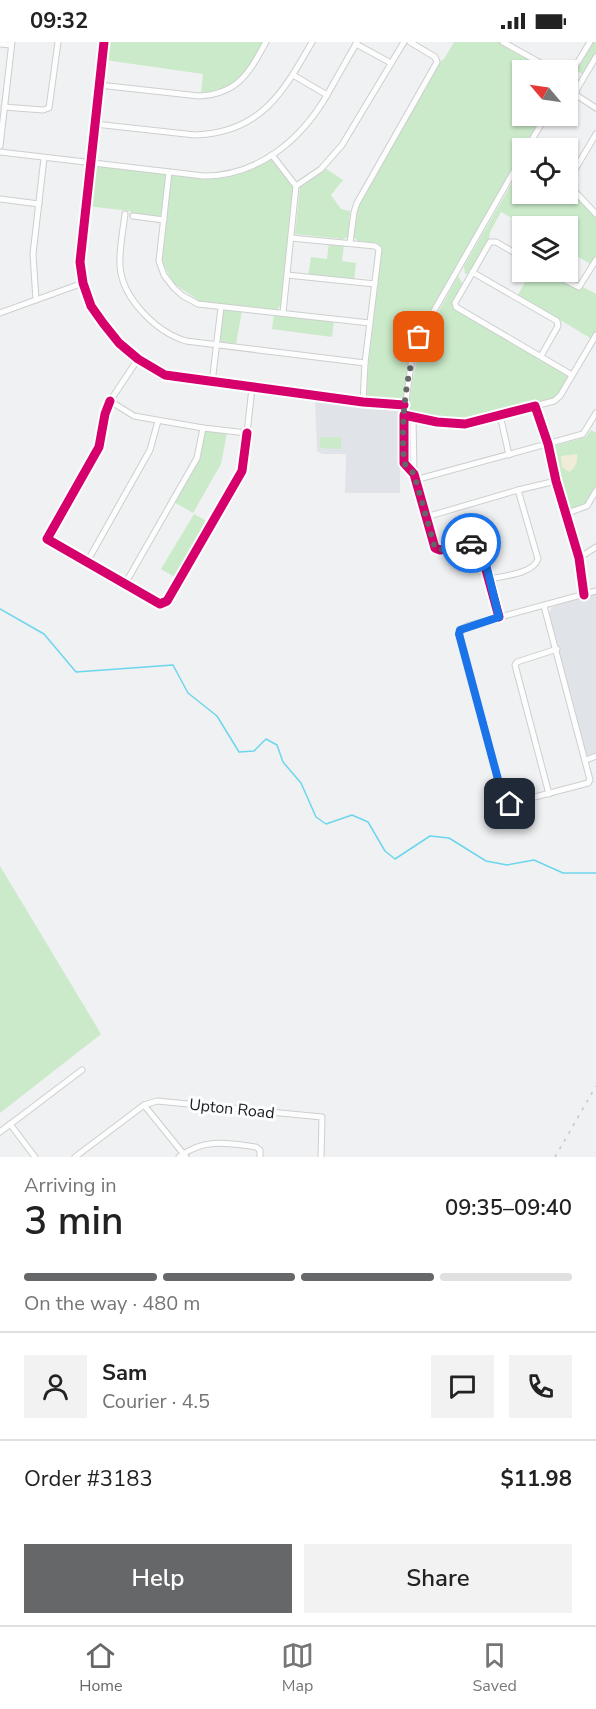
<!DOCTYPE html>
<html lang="en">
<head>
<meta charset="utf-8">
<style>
  :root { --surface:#fff; --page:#f2f2f2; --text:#222; --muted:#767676; --line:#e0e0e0; --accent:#666768 }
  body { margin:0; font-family:"Nunito Sans",sans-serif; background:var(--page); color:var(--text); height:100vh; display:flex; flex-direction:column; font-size:22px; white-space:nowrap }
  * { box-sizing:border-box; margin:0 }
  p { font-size:20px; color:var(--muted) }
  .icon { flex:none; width:33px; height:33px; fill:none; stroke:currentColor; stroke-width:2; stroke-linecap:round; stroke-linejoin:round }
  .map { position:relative; height:1115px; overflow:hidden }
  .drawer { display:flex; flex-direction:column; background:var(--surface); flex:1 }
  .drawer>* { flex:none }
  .needle { width:39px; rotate:299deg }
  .controls { position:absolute; left:512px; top:18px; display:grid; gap:12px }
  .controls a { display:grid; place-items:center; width:66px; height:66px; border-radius:0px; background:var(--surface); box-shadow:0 2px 4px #0004; font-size:30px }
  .pin { position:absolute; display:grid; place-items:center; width:51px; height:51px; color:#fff; margin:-26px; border-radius:12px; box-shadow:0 3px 9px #0006 }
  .courier { position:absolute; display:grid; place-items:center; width:60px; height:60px; margin:-30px; border:4px solid #1a73e8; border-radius:50%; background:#fff; color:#222; box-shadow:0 2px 8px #0007 }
  .headline em { font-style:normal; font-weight:600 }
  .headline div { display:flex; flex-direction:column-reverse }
  .headline { display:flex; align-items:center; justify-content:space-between; height:102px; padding:0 24px }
  h1 { font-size:39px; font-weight:600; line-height:45px }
  .bar { display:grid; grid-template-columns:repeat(4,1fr); gap:9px 6px; align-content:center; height:72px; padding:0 24px }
  .bar i { height:8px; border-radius:4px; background:var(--line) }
  .bar .active { background:var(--accent) }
  .bar p { grid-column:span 4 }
  .line { display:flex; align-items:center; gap:15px; padding:0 24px; border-top:2px solid var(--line) }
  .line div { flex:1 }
  .round { display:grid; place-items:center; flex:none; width:63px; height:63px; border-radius:0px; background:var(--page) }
  .primary-button { display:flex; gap:12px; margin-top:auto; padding:12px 24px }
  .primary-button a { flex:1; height:69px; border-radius:0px; background:var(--accent); color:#fff; font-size:24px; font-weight:600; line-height:69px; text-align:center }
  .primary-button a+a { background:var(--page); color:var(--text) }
  .status { display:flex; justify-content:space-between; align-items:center; height:42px; padding:0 30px; background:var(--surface); direction:ltr }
  .status svg { height:16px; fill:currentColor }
  .dock { display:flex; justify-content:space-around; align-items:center; height:84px; border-top:2px solid var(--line); background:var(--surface); font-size:16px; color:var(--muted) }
  .dock a { display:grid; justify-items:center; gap:3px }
  .dock .active { color:var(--accent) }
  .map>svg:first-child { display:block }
  .built { fill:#e0e4e9 }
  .green { fill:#caeac9 }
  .sand { fill:#f1ecd8 }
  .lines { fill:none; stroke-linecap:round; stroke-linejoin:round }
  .stream { stroke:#6cd6ed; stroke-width:1.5 }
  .street-casing { stroke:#cdcfcf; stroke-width:7 }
  .street { stroke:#fdfdfd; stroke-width:5 }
  .rail { stroke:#c6c6c7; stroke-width:1.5; stroke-dasharray:3 6; stroke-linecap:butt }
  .cycleway-casing { stroke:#fdfeff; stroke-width:13 }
  .cycleway { stroke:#d6006c; stroke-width:9 }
  .done { stroke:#666768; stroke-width:6; stroke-dasharray:0 10.8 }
  .route { stroke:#1a73e8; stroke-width:8 }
  .labels { text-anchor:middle; stroke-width:6; stroke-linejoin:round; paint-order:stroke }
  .street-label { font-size:16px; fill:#1c1c1d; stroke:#fdfeff }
</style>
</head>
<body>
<div class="status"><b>09:32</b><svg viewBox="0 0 49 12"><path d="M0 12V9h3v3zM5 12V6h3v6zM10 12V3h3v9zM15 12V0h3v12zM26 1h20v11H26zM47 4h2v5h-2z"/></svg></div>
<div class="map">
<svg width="596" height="1115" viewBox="0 0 596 1115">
  <rect width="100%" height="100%" fill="#f0f1f2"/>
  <g class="built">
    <polygon points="315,357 400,366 400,451 345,451 346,412 322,412 317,409"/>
    <polygon points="596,552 596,710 587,714 549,571 552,565"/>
  </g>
  <g class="green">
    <path d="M107,0h157c-15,27 -29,50 -63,51l2,-19 -98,-14z"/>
    <polygon points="454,0 500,0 550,28 522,28 522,74 544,74 525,106 522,106 522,112 431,270 410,316 403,357 400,360 368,358 365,355 381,207 377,201 358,199 353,195 357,165 439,20 444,17"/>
    <polygon points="592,0 596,0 596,12 584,33 575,28"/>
    <polygon points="272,115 294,144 282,262 277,268 201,260 173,241 162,219 171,132 213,136"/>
    <path d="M95,124l73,7 -4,39c-7,10 -20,4 -31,3l-3,-4 -43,-5 5,-37z"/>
    <polygon points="522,124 522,152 567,152 567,143 596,174 596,216 592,223 567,208 567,184 526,184 501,170 490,190 489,199 470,231 465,232 464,224"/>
    <polygon points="325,126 343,138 331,153 341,167 350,169 348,195 343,197 295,192 300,144"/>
    <polygon points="329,201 344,203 342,219 356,221 354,239 308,234 311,215 327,217"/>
    <polygon points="521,215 522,230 546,230 576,247 583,245 596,252 596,290 592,297 518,253 527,236 514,227"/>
    <polygon points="458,234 463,242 454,263 571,334 559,354 554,358 465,381 413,374 408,370 413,336 421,302"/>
    <polygon points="225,267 242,269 236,302 221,301 220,298 222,269"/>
    <polygon points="274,272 334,279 332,295 272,287"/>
    <polygon points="204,388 227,391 221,422 193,471 174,460 196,422"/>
    <polygon points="591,388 596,391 596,445 586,462 572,467 567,465 551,405 586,395"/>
    <polygon points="320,395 341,395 341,407 320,406"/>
    <polygon points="194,472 210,481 178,537 161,527"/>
    <polygon points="0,824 101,992 0,1071"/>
  </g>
  <path class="sand" d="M577,412c1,8 -2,14 -8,18l-7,-5 -1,-11z"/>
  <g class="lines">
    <polyline class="stream" points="0,567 44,592 76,630 173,623 188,651 217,674 239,710 254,709 266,697 277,703 283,720 301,741 316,775 326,782 352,773 368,780 385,809 395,817 430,794 449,796 486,819 507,823 534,818 563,831 596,831"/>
    <defs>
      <g id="street">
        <polyline points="104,0 80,220 83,241 91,264 103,281 119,301 138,317 165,333 363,360 404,363"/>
        <polyline points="503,0 553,28"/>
        <polyline points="0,2 11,3"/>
        <polyline points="356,2 391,21"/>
        <polyline points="596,15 577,47 576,53 596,66"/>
        <polyline points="293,33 327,53 357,0"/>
        <polyline points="567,38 590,0"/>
        <path d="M99,43l100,11c39,-2 50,-23 67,-54"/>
        <polyline points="4,65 43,68 49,66 58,0"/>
        <path d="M95,82l100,11c65,-2 88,-42 117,-93"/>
        <polyline points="0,104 12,0"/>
        <polyline points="527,106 546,74"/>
        <path d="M0,110l204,24c54,0 97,-36 123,-81"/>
        <polyline points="272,113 296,144 283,271"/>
        <polyline points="169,130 159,219 164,233 174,246 183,254 198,262 370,281"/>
        <polyline points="567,141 596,92"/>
        <polyline points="567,141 596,172"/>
        <polyline points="296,144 321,127 342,103 404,0"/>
        <polyline points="0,157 39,162"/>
        <path d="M125,172c-2,17 -6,35 -5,52 2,32 36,66 66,75l179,22"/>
        <polyline points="133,174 164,178"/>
        <polyline points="291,196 375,204 379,207 365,321 363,360"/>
        <polyline points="350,201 354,170 357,161 437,20 435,15 410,0"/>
        <polyline points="522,215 496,200 490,200 455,261 456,265 572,333"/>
        <polyline points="472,230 557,279 558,284 541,314"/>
        <polyline points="549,230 579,245 596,218"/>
        <polyline points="287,233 375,242"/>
        <polyline points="36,258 33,212 44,116"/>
        <polyline points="0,271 83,241"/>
        <polyline points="138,317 110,359 134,374 203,386 247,391 252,346"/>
        <polyline points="212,341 221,265"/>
        <polyline points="110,359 105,372 99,405 47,497 160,562 167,559 242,429 247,391"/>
        <polyline points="535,364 554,359 560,354 596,293"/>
        <polyline points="404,373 412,316 419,295 522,115"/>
        <polyline points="500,373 509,413"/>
        <polyline points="413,375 414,432"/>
        <polyline points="415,438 583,392 596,371"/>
        <polyline points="518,448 556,439"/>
        <polyline points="565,472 587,464 596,449"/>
        <path d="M426,475l92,-27 20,69c-5,15 -35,17 -49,20"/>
        <polyline points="579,516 596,505"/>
        <polyline points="87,520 150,408 158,379"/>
        <polyline points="125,542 197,416 203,386"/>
        <polyline points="544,564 590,738 588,741 508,762 503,756 460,596 460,588 467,584 596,549"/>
        <polyline points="499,575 479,502 474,500 440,508 435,506 414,432 404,421 404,373 437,380 465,382 535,364 548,402 556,439 579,516 584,553"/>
        <polyline points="586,718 596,714"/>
        <polyline points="549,752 515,623 517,620 557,607"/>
        <polyline points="144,1063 186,1115"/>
        <polyline points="10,1082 35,1115"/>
        <polyline points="0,1090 82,1028"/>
        <polyline points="75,1115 144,1063 157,1059 322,1075 321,1115"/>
        <path d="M179,1115c25,-19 48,-14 77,-10l4,3v7"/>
      </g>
    </defs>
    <use href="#street" class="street-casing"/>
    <use href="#street" class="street"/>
    <polyline class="rail" points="555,1115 596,1044"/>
    <defs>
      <g id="cycleway">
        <polyline points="104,0 80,220 83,241 91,264 103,281 119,301 138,317 165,333 363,360 404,363"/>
        <polyline points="110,359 105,372 99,405 47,497 160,562 167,559 242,429 247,391"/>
        <polyline points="499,575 479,502 474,500 440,508 435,506 414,432 404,421 404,373 437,380 465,382 535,364 548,402 556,439 579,516 584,553"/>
      </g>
    </defs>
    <use href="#cycleway" class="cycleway-casing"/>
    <use href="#cycleway" class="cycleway"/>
  </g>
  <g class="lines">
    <path class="done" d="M419,295c-14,40 -18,84 -15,126l10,11 21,74 5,2 31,-7"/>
    <polyline class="route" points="471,501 477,500 482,506 499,575 460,588 459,592 503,756 506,760 510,762"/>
  </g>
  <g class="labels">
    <g class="street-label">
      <text transform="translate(232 1066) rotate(6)" y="6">Upton Road</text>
    </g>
  </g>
</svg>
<div class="controls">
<a><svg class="needle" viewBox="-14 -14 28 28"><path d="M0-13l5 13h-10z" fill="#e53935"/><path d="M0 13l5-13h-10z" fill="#767676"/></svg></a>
<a><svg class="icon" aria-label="locate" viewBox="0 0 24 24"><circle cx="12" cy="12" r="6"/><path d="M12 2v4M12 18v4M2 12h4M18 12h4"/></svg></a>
<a><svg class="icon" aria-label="layers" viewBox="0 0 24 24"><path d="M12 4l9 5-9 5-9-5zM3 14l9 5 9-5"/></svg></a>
</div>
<div class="pin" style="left:419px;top:295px;background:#ea580c"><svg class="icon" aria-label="bag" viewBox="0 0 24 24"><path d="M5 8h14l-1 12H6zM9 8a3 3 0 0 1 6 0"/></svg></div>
<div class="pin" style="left:510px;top:762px;background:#1f2937"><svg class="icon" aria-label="home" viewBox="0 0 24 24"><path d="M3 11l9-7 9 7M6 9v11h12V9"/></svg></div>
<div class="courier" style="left:471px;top:501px"><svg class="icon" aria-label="car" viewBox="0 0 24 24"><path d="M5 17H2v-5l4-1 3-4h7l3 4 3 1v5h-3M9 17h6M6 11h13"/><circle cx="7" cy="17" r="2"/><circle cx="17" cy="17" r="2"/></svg></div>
</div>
<section class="drawer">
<div class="headline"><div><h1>3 min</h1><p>Arriving in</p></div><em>09:35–09:40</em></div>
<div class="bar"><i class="active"></i><i class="active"></i><i class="active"></i><i></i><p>On the way · 480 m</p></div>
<div class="line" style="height:108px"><a class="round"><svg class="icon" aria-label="person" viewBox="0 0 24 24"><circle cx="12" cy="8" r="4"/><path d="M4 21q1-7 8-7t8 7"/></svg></a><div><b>Sam</b><p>Courier · 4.5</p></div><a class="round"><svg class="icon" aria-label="chat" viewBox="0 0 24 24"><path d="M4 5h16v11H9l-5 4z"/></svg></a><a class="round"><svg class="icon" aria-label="phone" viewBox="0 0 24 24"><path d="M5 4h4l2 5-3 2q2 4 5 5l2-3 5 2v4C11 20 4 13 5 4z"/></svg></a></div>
<div class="line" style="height:78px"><div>Order #3183</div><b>$11.98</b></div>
<div class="primary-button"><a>Help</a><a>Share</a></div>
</section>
<nav class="dock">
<a class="active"><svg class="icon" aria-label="home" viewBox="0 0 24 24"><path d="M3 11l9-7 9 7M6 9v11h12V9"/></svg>Home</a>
<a><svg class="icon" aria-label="map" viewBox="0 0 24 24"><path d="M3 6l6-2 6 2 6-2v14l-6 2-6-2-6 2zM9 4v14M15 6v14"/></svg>Map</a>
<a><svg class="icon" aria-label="saved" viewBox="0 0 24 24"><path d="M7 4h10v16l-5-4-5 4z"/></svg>Saved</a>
</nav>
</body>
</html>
